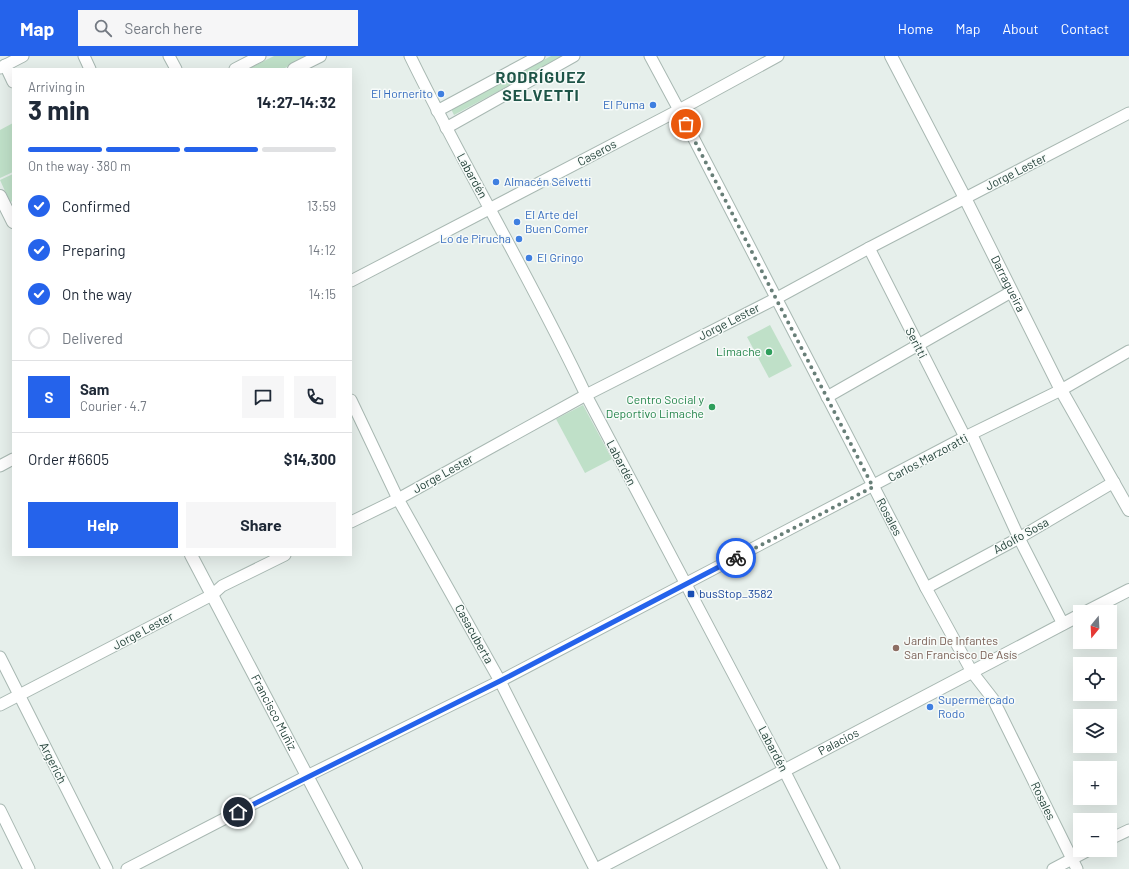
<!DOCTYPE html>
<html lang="en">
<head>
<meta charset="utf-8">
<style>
  :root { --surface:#fff; --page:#f6f6f7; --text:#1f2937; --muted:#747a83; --line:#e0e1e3; --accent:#2563eb }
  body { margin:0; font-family:Barlow,sans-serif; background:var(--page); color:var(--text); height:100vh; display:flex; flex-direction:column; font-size:15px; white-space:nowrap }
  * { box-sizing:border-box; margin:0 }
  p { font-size:13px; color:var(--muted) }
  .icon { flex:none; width:22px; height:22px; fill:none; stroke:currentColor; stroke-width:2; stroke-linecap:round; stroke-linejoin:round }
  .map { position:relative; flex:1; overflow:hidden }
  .sheet { position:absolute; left:12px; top:12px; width:340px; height:488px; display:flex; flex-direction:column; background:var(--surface); border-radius:0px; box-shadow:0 4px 16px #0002 }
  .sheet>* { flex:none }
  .needle { width:26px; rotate:198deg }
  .buttons { position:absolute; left:1073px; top:549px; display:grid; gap:8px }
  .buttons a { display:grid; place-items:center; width:44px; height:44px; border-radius:0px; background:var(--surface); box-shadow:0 4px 16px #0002; font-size:20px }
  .pin { position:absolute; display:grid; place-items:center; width:34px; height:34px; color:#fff; margin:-17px; border:2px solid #fff; border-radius:50%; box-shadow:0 1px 4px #0007 }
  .courier { position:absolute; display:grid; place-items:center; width:40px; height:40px; margin:-20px; border:3px solid #2563eb; border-radius:50%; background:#fff; color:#222; box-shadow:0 1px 5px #0007 }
  .overview em { font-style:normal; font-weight:700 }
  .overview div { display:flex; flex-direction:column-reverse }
  .overview { display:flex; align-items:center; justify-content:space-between; height:68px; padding:0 16px }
  h1 { font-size:26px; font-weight:700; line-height:30px }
  .bar { display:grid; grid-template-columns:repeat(4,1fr); gap:6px 4px; align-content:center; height:48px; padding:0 16px }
  .bar i { height:5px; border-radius:3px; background:var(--line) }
  .bar .selected { background:var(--accent) }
  .bar p { grid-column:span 4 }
  .line { display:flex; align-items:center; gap:10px; padding:0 16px; border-top:1px solid var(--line) }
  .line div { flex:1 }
  .round { display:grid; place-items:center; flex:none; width:42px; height:42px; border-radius:0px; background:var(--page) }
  ol { padding:0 16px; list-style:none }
  li { display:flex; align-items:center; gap:12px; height:44px }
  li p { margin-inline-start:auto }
  li .icon { padding:4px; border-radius:50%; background:var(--accent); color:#fff; stroke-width:4 }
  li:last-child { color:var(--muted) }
  li i { width:22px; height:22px; border:2px solid var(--line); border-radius:50% }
  .cta { display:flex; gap:8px; margin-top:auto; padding:8px 16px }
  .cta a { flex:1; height:46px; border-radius:0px; background:var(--accent); color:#fff; font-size:16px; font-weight:700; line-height:46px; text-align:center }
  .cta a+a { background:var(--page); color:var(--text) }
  header { display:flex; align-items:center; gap:24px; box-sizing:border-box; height:56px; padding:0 20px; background:var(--accent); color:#fff }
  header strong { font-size:19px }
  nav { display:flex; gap:22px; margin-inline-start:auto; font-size:14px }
  .search { width:280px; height:36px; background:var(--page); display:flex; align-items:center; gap:10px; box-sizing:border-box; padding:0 14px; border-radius:0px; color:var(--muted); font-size:15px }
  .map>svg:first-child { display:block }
  .green { fill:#bfe0c8 }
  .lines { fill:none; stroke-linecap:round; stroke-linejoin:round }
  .minor-casing { stroke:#a8b8b2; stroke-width:13 }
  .tertiary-casing { stroke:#a8b8b2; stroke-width:14 }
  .minor { stroke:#fff; stroke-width:11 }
  .tertiary { stroke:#fff; stroke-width:12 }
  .done { stroke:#687f78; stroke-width:4; stroke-dasharray:0 7.2 }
  .route { stroke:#2563eb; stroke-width:5 }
  .shop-dot { fill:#3f7fe0; stroke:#f7fbf9; stroke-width:1.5 }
  .leisure-dot { fill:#2e9e5b; stroke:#f7fbf9; stroke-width:1.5 }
  .transit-dot { fill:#1a4fb4; stroke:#f7fbf9; stroke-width:1.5 }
  .education-dot { fill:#8d6e63; stroke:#f7fbf9; stroke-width:1.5 }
  .labels { text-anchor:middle; stroke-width:3; stroke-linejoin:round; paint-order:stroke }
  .shop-label { font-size:12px; fill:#366cbe; stroke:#f7fbf9; text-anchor:start }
  .street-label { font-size:12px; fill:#24423a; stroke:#f7fbf9 }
  .leisure-label { font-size:12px; fill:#27864d; stroke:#f7fbf9; text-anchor:end }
  .transit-label { font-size:12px; fill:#164399; stroke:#f7fbf9; text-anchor:start }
  .education-label { font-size:12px; fill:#785e54; stroke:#f7fbf9; text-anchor:start }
  .district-label { font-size:16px; font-weight:bold; letter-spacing:1px; fill:#1f5548; stroke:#f7fbf9 }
</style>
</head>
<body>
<header>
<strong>Map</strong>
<div class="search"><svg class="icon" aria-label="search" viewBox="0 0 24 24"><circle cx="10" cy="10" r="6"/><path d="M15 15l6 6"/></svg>Search here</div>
<nav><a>Home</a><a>Map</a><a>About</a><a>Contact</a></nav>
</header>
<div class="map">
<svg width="1129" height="813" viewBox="0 0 1129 813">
  <rect width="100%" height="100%" fill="#e6efeb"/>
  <g class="green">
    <polygon points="274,0 308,0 283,13 248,13"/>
    <polygon points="551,0 564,0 454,59 451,53"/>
    <polygon points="13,67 13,116 0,122 0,74"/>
    <polygon points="13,118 13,145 10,146 0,124"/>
    <polygon points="770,269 792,310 769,322 747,281"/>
    <polygon points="583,349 612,403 585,417 556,363"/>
  </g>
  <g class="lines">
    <defs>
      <g id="minor">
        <polyline points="84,0 90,13"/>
        <polyline points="169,0 176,13"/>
        <path d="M410,0c56,115 122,224 176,339l198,375 50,99"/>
        <polyline points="650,0 679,54 926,532 972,616 993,643 1077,813"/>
        <polyline points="5,9 13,26"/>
        <polyline points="0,12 23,0"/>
        <polyline points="235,13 260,0"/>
        <polyline points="437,55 539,0"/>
        <polyline points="446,72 574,0"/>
        <polyline points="869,192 965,381"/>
        <polyline points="351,225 679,54 778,0"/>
        <polyline points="827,341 1011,236"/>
        <polyline points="351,344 398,443 500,625 595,813"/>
        <polyline points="972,379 1019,482 1063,568"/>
        <polyline points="0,410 13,403"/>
        <polyline points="351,466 398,443 586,339 777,242 869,192 1129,57"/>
        <polyline points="926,532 1019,482 1114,426"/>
        <polyline points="0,601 107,813"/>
        <polyline points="0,649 212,539 222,530 285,499"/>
        <polyline points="0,754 29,813"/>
        <polyline points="1110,783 1129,774"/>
        <polyline points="127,813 307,720 500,625 965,381 1061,334 1129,295"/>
        <polyline points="1053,813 1089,794"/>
      </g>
      <g id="tertiary">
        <path id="s1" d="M891,0l74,142 96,192 68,120"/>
        <polyline points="294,13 320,0"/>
        <polyline points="0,140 13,166"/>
        <path id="s2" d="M191,499l165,314"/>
        <polyline points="1086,556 1129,534"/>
        <path id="s3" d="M597,813l483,-254"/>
      </g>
    </defs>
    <use href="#minor" class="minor-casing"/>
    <use href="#tertiary" class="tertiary-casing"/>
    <use href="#minor" class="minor"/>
    <use href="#tertiary" class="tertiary"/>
  </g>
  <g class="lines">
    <polyline class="done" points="686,68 873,431 736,502"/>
    <polyline class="route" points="238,756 500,625 736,502"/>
  </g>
  <g class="shop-dot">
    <circle cx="441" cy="38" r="4"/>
    <circle cx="653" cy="49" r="4"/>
    <circle cx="496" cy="126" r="4"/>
    <circle cx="517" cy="166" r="4"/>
    <circle cx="519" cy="183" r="4"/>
    <circle cx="529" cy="202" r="4"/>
    <circle cx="930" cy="651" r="4"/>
  </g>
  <g class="leisure-dot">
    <circle cx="769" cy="296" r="4"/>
    <circle cx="712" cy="351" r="4"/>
  </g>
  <rect class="transit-dot" x="687" y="534" width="8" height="8" rx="2"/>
  <circle class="education-dot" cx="896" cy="592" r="4"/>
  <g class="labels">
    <g class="shop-label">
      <text x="433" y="42" text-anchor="end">El Hornerito</text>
      <text x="645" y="53" text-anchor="end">El Puma</text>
      <text x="504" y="130">Almacén Selvetti</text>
      <text x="525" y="163">El Arte del<tspan x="525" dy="14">Buen Comer</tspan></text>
      <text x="511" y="187" text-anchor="end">Lo de Pirucha</text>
      <text x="537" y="206">El Gringo</text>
      <text x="938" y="648">Supermercado<tspan x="938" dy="14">Rodo</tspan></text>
    </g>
    <g class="street-label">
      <text transform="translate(597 97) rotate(-28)" y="4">Caseros</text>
      <text transform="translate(1016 116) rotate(-27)" y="4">Jorge Lester</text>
      <text transform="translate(472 120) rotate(61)" y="4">Labardén</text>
      <text dy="4" stroke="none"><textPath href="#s1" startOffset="256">Darragueira</textPath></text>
      <text transform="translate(729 266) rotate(-27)" y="4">Jorge Lester</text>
      <text transform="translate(916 287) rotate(63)" y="4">Seritti</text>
      <text transform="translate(928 402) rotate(-28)" y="4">Carlos Marzoratti</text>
      <text transform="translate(621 407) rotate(62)" y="4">Labardén</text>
      <text transform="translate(443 418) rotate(-29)" y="4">Jorge Lester</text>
      <text transform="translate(889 461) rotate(62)" y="4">Rosales</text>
      <text transform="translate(1021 480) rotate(-29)" y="4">Adolfo Sosa</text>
      <text transform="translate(143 575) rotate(-28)" y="4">Jorge Lester</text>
      <text transform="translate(474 578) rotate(61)" y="4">Casacuberta</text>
      <text dy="4" stroke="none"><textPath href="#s2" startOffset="178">Francisco Muñiz</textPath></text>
      <text dy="4" stroke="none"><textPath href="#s3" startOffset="273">Palacios</textPath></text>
      <text transform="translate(773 693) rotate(62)" y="4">Labardén</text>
      <text transform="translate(53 707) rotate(63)" y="4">Argerich</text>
      <text transform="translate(1043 745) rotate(64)" y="4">Rosales</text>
    </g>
    <g class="leisure-label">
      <text x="761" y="300">Limache</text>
      <text x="704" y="348">Centro Social y<tspan x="704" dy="14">Deportivo Limache</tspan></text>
    </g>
    <g class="transit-label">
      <text x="699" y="542">busStop_3582</text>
    </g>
    <g class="education-label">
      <text x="904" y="589">Jardín De Infantes<tspan x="904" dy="14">San Francisco De Asís</tspan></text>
    </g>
    <g class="district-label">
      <text x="541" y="27">RODRÍGUEZ<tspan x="541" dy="18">SELVETTI</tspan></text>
    </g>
  </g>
</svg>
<div class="buttons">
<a><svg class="needle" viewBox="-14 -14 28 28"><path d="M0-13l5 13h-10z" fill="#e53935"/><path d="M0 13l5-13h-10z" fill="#747a83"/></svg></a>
<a><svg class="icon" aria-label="locate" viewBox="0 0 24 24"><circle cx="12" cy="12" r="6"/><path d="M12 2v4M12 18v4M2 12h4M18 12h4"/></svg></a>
<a><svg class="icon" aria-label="layers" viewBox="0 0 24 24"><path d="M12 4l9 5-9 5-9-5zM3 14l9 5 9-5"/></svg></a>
<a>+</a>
<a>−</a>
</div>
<div class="pin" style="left:686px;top:68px;background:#ea580c"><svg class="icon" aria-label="bag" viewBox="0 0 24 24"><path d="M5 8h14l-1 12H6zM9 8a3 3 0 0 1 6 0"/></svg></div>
<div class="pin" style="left:238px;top:756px;background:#1f2937"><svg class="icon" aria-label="home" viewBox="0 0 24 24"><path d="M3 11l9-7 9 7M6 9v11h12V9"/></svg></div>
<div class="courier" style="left:736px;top:502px"><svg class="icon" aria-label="bike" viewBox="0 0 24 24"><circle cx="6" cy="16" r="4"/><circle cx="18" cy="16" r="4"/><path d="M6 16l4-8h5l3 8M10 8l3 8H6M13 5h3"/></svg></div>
<section class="sheet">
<div class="overview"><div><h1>3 min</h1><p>Arriving in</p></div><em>14:27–14:32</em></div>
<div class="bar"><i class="selected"></i><i class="selected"></i><i class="selected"></i><i></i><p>On the way · 380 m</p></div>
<ol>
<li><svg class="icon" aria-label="check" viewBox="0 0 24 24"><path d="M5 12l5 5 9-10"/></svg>Confirmed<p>13:59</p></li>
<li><svg class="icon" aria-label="check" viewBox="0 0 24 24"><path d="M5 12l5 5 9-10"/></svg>Preparing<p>14:12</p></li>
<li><svg class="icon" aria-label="check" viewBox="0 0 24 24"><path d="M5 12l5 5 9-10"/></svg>On the way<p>14:15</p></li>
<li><i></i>Delivered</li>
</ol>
<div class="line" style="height:72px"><b class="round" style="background:var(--accent);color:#fff">S</b><div><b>Sam</b><p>Courier · 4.7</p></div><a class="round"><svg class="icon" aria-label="chat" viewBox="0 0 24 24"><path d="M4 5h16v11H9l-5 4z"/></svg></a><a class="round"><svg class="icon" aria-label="phone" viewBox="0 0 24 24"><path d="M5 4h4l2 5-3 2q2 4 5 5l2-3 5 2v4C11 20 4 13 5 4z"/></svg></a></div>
<div class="line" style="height:52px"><div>Order #6605</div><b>$14,300</b></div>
<div class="cta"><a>Help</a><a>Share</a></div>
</section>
</div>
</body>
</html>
